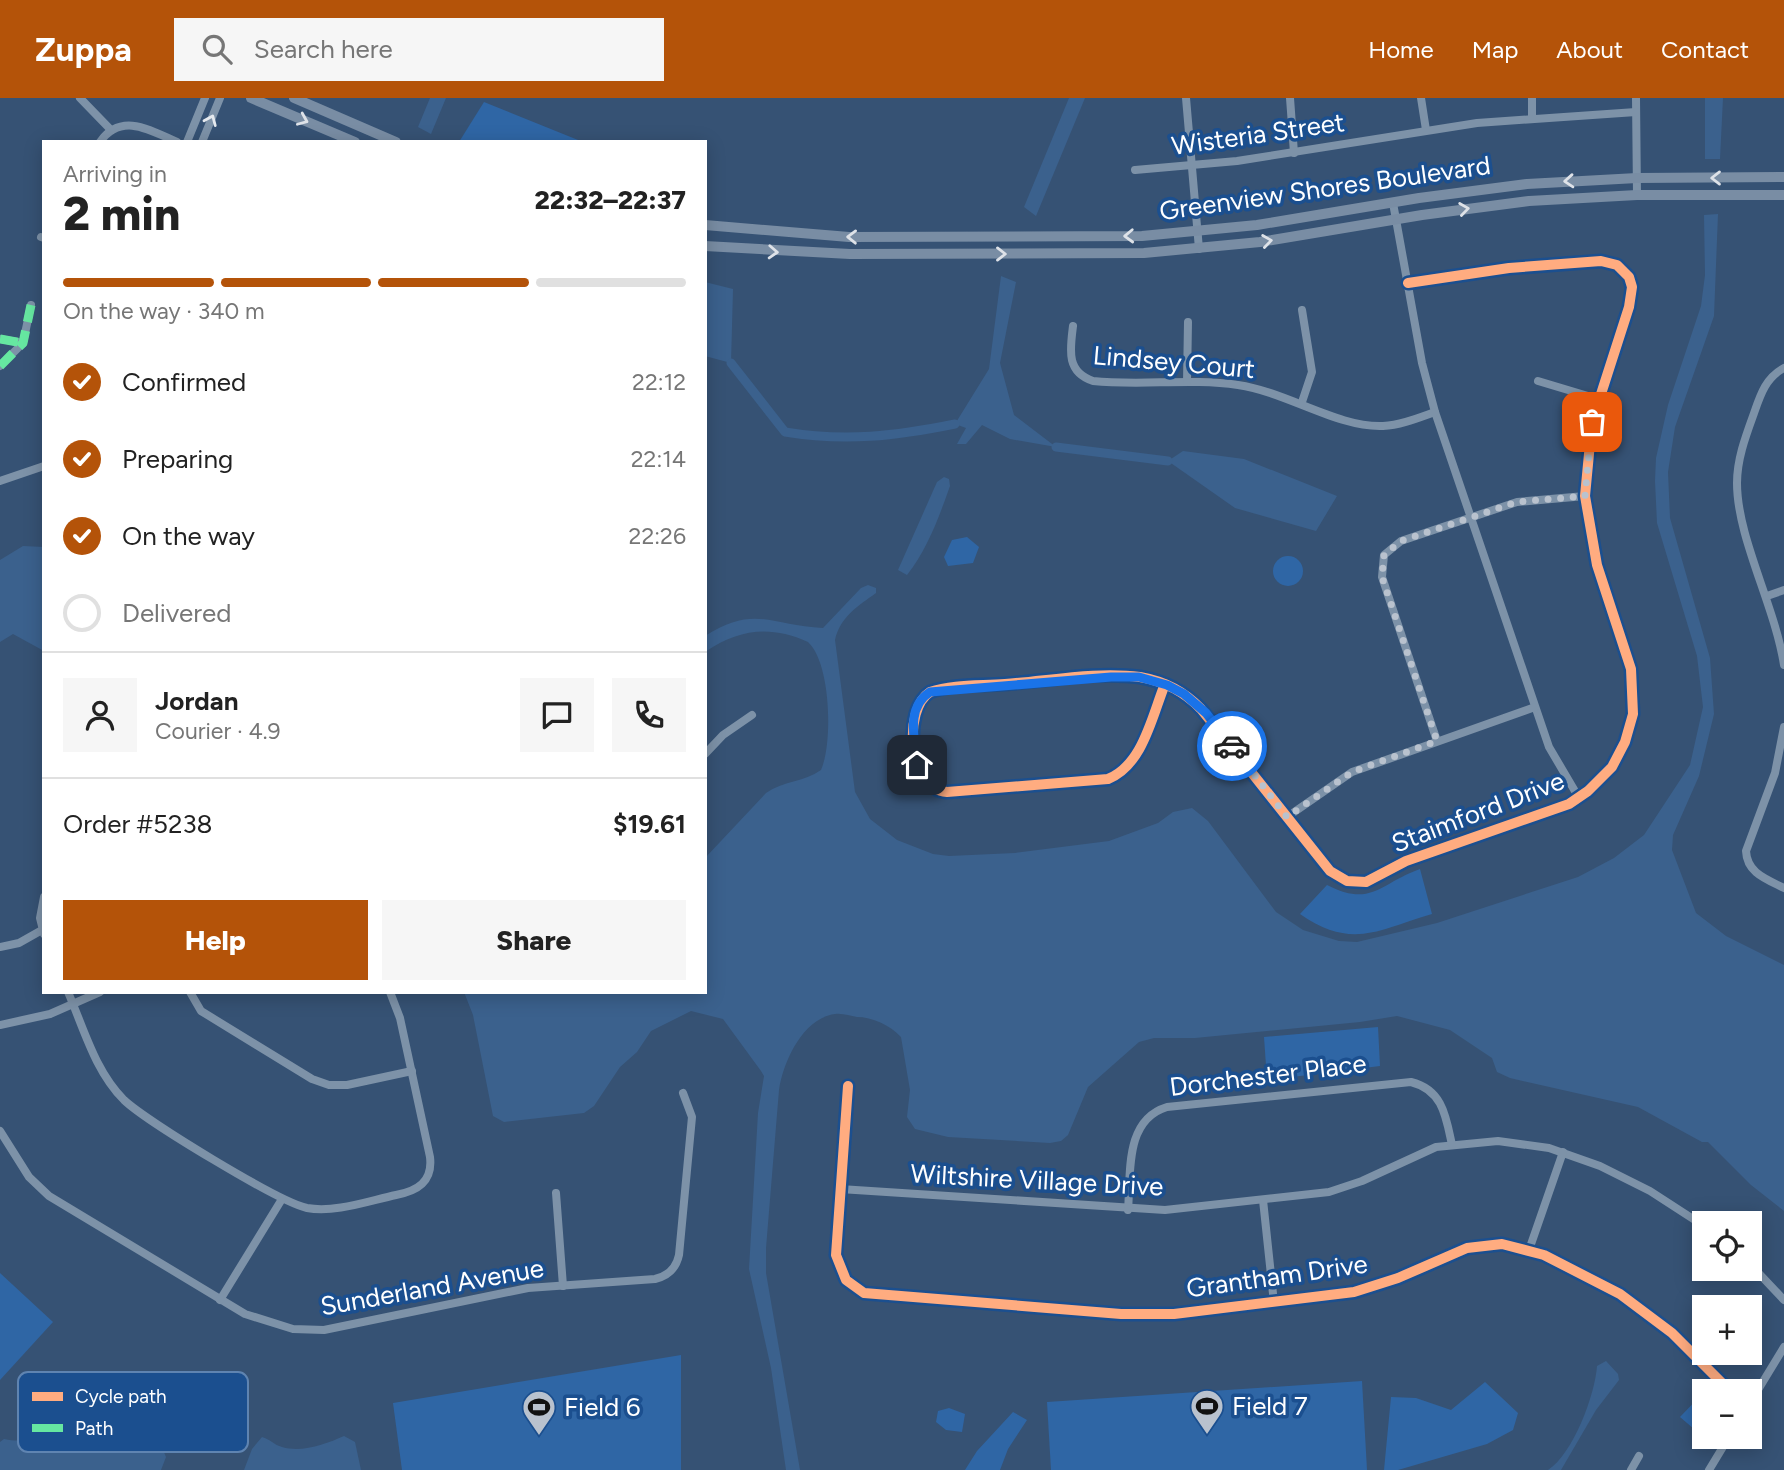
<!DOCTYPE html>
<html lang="en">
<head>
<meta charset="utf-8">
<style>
  :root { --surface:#fff; --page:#f6f6f6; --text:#222; --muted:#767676; --line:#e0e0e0; --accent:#b45309 }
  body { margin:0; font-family:Figtree,sans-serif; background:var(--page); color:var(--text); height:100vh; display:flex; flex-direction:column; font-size:26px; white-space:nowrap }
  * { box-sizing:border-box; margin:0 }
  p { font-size:23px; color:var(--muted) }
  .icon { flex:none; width:38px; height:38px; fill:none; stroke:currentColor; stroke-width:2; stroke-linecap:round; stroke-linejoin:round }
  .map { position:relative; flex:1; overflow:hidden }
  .panel { position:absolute; left:42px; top:42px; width:665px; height:854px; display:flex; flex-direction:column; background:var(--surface); border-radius:0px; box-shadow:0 4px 18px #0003 }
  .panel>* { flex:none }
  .fabs { position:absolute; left:1692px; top:1113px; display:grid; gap:14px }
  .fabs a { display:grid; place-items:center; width:70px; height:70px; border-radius:0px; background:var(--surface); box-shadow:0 4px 18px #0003; font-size:35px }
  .pin { position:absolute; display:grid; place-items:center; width:60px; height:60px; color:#fff; margin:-30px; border-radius:14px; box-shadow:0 4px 10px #0006 }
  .courier { position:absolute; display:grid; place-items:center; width:70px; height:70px; margin:-35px; border:5px solid #1a73e8; border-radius:50%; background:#fff; color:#222; box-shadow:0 2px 9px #0007 }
  .headline em { font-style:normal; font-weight:800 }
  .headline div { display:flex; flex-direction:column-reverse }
  .headline { display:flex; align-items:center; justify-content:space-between; height:119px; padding:0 21px }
  h1 { font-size:46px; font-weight:800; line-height:52px }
  .bar { display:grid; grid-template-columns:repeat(4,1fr); gap:10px 7px; align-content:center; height:84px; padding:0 21px }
  .bar i { height:9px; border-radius:5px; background:var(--line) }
  .bar .selected { background:var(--accent) }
  .bar p { grid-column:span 4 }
  .line { display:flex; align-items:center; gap:18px; padding:0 21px; border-top:2px solid var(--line) }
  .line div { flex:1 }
  .round { display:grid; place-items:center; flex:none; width:74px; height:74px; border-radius:0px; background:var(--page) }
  ol { padding:0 21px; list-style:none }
  li { display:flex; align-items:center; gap:21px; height:77px }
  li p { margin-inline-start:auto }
  li .icon { padding:7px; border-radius:50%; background:var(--accent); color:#fff; stroke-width:4 }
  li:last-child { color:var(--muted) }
  li i { width:38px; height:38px; border:4px solid var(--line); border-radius:50% }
  .cta { display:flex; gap:14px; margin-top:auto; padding:14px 21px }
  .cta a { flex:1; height:80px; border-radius:0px; background:var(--accent); color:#fff; font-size:28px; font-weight:800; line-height:80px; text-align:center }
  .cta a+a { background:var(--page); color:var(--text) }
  header { display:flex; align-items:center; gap:42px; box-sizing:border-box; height:98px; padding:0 35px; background:var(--accent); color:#fff }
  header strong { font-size:33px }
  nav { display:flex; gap:38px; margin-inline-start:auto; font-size:24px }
  .search { width:490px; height:63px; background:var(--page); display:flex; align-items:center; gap:18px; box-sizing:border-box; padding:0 24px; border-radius:0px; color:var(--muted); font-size:26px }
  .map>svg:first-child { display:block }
  .green { fill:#2f66a5 }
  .water { fill:#3b618d }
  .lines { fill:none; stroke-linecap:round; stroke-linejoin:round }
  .canal { stroke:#3b618d; stroke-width:9 }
  .street { stroke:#7d92a8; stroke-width:8 }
  .secondary { stroke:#798da4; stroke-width:10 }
  .quiet { stroke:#66e7a1; stroke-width:9; stroke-dasharray:18 9; stroke-linecap:butt }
  .cycleway-casing { stroke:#1b4f8f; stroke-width:15 }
  .cycleway { stroke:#ffac80; stroke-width:10 }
  .oneway { stroke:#e5e9ee }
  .oneway2 { stroke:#dee2e8 }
  .done { stroke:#b9c2ce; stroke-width:7; stroke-dasharray:0 12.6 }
  .route { stroke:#1a73e8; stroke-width:9 }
  .labels { text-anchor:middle; stroke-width:7; stroke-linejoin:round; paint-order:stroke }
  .street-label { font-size:26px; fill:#fff; stroke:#1b4f8f }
  .poi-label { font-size:26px; fill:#fff; stroke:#1b4f8f; text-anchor:start }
  .key { fill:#1b4f8f; stroke:#5f84b1; stroke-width:2 }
  .key-label { font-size:19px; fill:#fff }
</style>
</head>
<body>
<header>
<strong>Zuppa</strong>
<div class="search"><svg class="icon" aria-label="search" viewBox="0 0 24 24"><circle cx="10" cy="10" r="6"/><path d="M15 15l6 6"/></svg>Search here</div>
<nav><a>Home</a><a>Map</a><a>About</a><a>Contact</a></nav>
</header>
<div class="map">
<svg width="1784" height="1372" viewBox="0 0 1784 1372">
  <rect width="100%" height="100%" fill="#365274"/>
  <g class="green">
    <polygon points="484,4 583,44 459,44"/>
    <polygon points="967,439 979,449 973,465 948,468 944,459 952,442"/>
    <circle cx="1288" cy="473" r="15"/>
    <path d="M1420,771l12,45c-54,16 -80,36 -132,0l27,-29c45,23 53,-2 93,-16z"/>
    <polygon points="1378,929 1380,968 1267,982 1264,939"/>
    <polygon points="0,1175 53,1224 0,1282"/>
    <polygon points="681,1257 681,1372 402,1372 393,1305"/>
    <polygon points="1362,1283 1367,1372 1051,1372 1047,1304"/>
    <polygon points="1485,1284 1518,1315 1513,1332 1487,1346 1398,1372 1384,1372 1391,1299 1416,1300 1451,1312"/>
    <polygon points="1704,1294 1704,1339 1711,1339 1708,1343 1680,1319"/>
    <polygon points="949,1310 965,1316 962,1334 946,1332 936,1324 938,1313"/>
    <polygon points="1013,1314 1027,1322 1008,1351 1000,1372 965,1372 977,1353"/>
  </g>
  <g class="water">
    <polygon points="430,0 446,0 431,36 418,29"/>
    <polygon points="1069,0 1085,0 1036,118 1024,109"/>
    <polygon points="1705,0 1723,0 1720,61 1705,61"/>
    <path d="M1718,116l-4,102 -39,111 -7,45 2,46 40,140 4,56 -15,62 -26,59 -1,15 24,63 30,23 58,29v246l-33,-26 -43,-43h-6l-64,-35 -128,-29 -13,-6 -5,-14 -42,-28 -53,-14 -37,6 -165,16h-41l-15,4 -51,45 -20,48 -7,6 -11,2 -102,-6 -33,-8 -8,-12 3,-27 -9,-53c-11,-12 -29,-20 -44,-20 -7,-1 -14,-4 -22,-3 -32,4 -52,48 -56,76l-13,158v25l34,197h-14l-15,-102 -22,-99 9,-156 6,-37 -3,-5 -38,-52 -32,-8 -40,20 -14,21 -17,15 -26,39 -10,7 -80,9 -11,-6 -20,-101 -9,-23h241v-134l61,-65c17,-12 38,-11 55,-23 12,-27 10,-107 -13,-128 -38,-17 -69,-13 -103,10v-16c50,-32 67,-10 118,-8l38,-40 7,-3 8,3v5c-18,13 -36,24 -41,47l20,152 15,27 27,21 36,14 16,2 66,-3 94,-12 49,-18 15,-11 19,-4 16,13 68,91 27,18 36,11 18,1 80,-19 141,-46 36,-19 30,-23 46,-70 13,-58 -6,-51 -40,-133 -2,-42 1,-23 12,-53 33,-99 4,-31 -1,-60z"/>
    <polygon points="1001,178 1016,184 1000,265 1014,317 1056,349 1010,341 982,327 966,346 957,346 966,330 955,326 989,271"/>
    <polygon points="705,184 733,191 731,265 705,258"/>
    <polygon points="1183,353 1244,361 1337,398 1316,433 1235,410 1168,363"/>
    <path d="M944,379l5,2 1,7c-11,31 -22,62 -43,89l-9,-5 39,-88z"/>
    <polygon points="23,448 44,449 44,553 13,536 0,544 0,462"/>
    <path d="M1606,1263l12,13 1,6 -23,30 -35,60h-13c25,-16 47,-75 49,-104z"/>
    <path d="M79,1301l84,51 3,7 -5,13h-161v-28l4,-3c45,9 41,-24 75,-40z"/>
    <path d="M344,1338l11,6 6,28h-117l8,-21 10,-12c8,2 12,8 20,10 20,6 44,-3 62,-11z"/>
  </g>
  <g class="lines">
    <g class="canal">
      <path d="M731,265l54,69c60,10 111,4 170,-8"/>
      <polyline points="1056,349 1168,363"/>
    </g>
    <g class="street">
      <polyline points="80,0 111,32"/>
      <polyline points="1186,0 1199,151"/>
      <polyline points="1290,0 1294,55"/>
      <polyline points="1421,0 1426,32"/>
      <polyline points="1636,0 1637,97"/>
      <polyline points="1532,19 1532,0"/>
      <path d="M100,44c21,-30 50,-12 77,0"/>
      <polyline points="187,44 205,0"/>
      <polyline points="202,44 220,0"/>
      <polyline points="1135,72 1237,63 1477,25 1636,14"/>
      <polyline points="1393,105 1422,265 1435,314 1549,649 1579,700"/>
      <polyline points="41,139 44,140"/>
      <polyline points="1302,212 1312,274 1302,304"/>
      <path d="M1073,228c-3,24 -7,46 20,55 48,5 97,-3 145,4 49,7 100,43 145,41 18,-1 35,-8 52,-14"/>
      <polyline points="0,241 23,245"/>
      <polyline points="0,268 23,245 31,207"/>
      <path d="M1784,270c-19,10 -24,28 -31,48 -8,22 -16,44 -16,67 0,55 38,123 47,182"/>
      <polyline points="1538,283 1598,301"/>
      <polyline points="1187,284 1188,224"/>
      <polyline points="0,383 44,368"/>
      <polyline points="1767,498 1784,492"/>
      <path d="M1165,586c-13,32 -22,81 -57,95l-161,13c-40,-3 -44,-83 -17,-100 23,-8 51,-6 75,-8 43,-3 92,-13 135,-7 23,4 45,15 61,32l129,162 17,10 19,1 40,-21 163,-57 19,-13 24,-24 13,-25 8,-28 -2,-45 -34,-104 -12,-69 7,-74 37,-115 3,-20 -3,-10 -12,-12 -16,-4 -92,7 -101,15"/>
      <path d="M1784,629l-9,46 -29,78c1,22 20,28 38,37"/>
      <polyline points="1437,643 1382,479 1384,457 1401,443 1517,404 1585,398"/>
      <polyline points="705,656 723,637 752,617"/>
      <polyline points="1287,719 1352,674 1535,609"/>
      <polyline points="44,799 40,820 44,836"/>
      <polyline points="0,849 19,845 42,832"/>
      <path d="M68,894c16,37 27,79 56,108 22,21 155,102 183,108 28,5 61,-7 89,-13 21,-4 37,-13 34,-38l-30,-139 -10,-26"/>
      <polyline points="190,894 201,913 312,981 329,987 347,987 412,973"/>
      <polyline points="0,927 50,916 100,894"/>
      <polyline points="848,988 836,1157 846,1182 864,1195 1121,1216 1174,1216 1354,1194 1398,1180 1467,1150 1502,1146 1544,1157 1620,1196 1672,1235 1730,1293"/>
      <path d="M0,1033l29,46 20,19 196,118 48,15 31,1 204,-42 127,-9c13,-3 21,-10 24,-24l13,-138 -9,-24"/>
      <polyline points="840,1091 1165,1112 1329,1094 1362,1083 1436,1049 1498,1043 1549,1050 1600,1068 1650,1093 1704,1128"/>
      <polyline points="556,1095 563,1188"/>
      <polyline points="1263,1102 1274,1205"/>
      <path d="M1128,1112c3,-36 -4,-90 39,-103l244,-25c32,8 35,35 41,63"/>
      <polyline points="1529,1152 1563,1054"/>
      <polyline points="1750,1166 1784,1202"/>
      <polyline points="220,1202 282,1101"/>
      <polyline points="1750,1305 1784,1249"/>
      <polyline points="1631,1372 1639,1358"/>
      <polyline points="1709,1372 1729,1339"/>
    </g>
    <g class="secondary">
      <polyline points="251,0 355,44"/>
      <polyline points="294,0 396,44"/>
      <polyline points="705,127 849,139 1142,138 1257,127 1419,100 1527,86 1637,80 1784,79"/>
      <polyline points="705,148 850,156 1144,155 1260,144 1422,117 1529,103 1637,97 1784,97"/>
    </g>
    <g class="quiet">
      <polyline points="0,241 23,245"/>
      <polyline points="0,268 23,245 31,207"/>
    </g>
    <defs>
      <g id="cycleway">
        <path d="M1165,586c-13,32 -22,81 -57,95l-161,13c-40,-3 -44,-83 -17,-100 23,-8 51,-6 75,-8 43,-3 92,-13 135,-7 23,4 45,15 61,32l129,162 17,10 19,1 40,-21 163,-57 19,-13 24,-24 13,-25 8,-28 -2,-45 -34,-104 -12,-69 7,-74 37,-115 3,-20 -3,-10 -12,-12 -16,-4 -92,7 -101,15"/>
        <polyline points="848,988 836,1157 846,1182 864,1195 1121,1216 1174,1216 1354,1194 1398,1180 1467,1150 1502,1146 1544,1157 1620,1196 1672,1235 1730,1293"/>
      </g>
    </defs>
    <use href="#cycleway" class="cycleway-casing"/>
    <use href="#cycleway" class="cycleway"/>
  </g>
  <defs><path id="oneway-chevron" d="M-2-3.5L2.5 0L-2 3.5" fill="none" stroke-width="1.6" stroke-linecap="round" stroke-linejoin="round" transform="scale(1.75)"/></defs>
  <use class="oneway" href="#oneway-chevron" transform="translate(211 22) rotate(-67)"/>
  <g class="oneway2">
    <use href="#oneway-chevron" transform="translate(303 22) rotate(23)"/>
    <use href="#oneway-chevron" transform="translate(1716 80) rotate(180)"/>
    <use href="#oneway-chevron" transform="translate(1569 83) rotate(176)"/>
    <use href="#oneway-chevron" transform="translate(1464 111) rotate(-8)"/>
    <use href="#oneway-chevron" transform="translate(1129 138) rotate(178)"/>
    <use href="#oneway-chevron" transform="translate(852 139) rotate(-179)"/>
    <use href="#oneway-chevron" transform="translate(1267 143) rotate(-8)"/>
    <use href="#oneway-chevron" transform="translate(773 154) rotate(3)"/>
    <use href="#oneway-chevron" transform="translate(1001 156)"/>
  </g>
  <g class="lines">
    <polyline class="done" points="1232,648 1287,719 1352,674 1437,643 1382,479 1384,457 1401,443 1517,404 1585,398 1592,324"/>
    <path class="route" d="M917,667c-2,-25 -12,-57 13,-73l181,-15h28l28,8 17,9 22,19 26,33"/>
  </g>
  <defs>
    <symbol id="stadium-pin" viewBox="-11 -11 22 30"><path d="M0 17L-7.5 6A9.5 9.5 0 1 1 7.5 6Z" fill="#b9c2ce" stroke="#1b4f8f"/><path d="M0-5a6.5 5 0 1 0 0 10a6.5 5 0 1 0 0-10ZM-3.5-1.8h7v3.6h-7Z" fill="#111"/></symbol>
  </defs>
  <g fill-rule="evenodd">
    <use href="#stadium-pin" x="1188" y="1289" width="38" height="52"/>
    <use href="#stadium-pin" x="520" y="1290" width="38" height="52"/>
  </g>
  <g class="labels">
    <g class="street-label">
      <text transform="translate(1258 36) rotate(-8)" y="9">Wisteria Street</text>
      <text transform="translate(1325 90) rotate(-8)" y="9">Greenview Shores Boulevard</text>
      <text transform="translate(1174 264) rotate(5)" y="9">Lindsey Court</text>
      <text transform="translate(1478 714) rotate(-21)" y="9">Staimford Drive</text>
      <text transform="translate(1268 977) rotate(-7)" y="9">Dorchester Place</text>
      <text transform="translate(1037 1082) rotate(3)" y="9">Wiltshire Village Drive</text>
      <text transform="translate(1277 1178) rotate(-8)" y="9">Grantham Drive</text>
      <text transform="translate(432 1189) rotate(-10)" y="9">Sunderland Avenue</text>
    </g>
    <g class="poi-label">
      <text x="1232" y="1317">Field 7</text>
      <text x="564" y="1318">Field 6</text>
    </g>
  </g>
  <rect x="18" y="1274" width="230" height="80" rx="10" class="key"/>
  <rect x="32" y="1294" width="31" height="9" fill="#ffac80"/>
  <rect x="32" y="1326" width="31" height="8" fill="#66e7a1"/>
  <g class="key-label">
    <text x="75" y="1305">Cycle path</text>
    <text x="75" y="1337">Path</text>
  </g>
</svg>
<div class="fabs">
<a><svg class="icon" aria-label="locate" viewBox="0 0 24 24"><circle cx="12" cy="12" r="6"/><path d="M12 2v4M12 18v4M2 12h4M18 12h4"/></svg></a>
<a>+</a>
<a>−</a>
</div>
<div class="pin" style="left:1592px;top:324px;background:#ea580c"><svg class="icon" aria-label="bag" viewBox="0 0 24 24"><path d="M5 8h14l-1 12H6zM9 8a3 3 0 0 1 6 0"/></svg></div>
<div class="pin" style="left:917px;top:667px;background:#1f2937"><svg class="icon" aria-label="home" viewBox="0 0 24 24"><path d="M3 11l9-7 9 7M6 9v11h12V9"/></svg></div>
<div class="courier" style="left:1232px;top:648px"><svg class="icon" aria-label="car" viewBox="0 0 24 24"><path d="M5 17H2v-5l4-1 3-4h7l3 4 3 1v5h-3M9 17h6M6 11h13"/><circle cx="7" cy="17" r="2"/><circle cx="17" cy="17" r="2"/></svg></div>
<section class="panel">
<div class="headline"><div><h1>2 min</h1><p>Arriving in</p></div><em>22:32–22:37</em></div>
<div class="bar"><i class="selected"></i><i class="selected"></i><i class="selected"></i><i></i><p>On the way · 340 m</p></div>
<ol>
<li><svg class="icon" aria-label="check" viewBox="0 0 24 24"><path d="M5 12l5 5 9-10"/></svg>Confirmed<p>22:12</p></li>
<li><svg class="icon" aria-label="check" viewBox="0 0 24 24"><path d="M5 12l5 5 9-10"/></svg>Preparing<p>22:14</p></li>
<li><svg class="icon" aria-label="check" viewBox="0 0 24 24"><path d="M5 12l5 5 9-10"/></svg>On the way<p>22:26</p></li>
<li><i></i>Delivered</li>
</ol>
<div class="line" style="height:126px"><a class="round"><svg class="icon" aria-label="person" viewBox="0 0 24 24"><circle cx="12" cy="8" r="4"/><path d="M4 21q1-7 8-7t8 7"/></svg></a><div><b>Jordan</b><p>Courier · 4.9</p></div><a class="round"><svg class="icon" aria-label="chat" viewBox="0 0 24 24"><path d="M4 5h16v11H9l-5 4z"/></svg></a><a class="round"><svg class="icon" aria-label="phone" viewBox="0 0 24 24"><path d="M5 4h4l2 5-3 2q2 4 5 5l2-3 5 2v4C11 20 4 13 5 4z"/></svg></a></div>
<div class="line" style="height:91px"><div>Order #5238</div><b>$19.61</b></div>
<div class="cta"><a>Help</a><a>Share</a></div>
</section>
</div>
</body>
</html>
